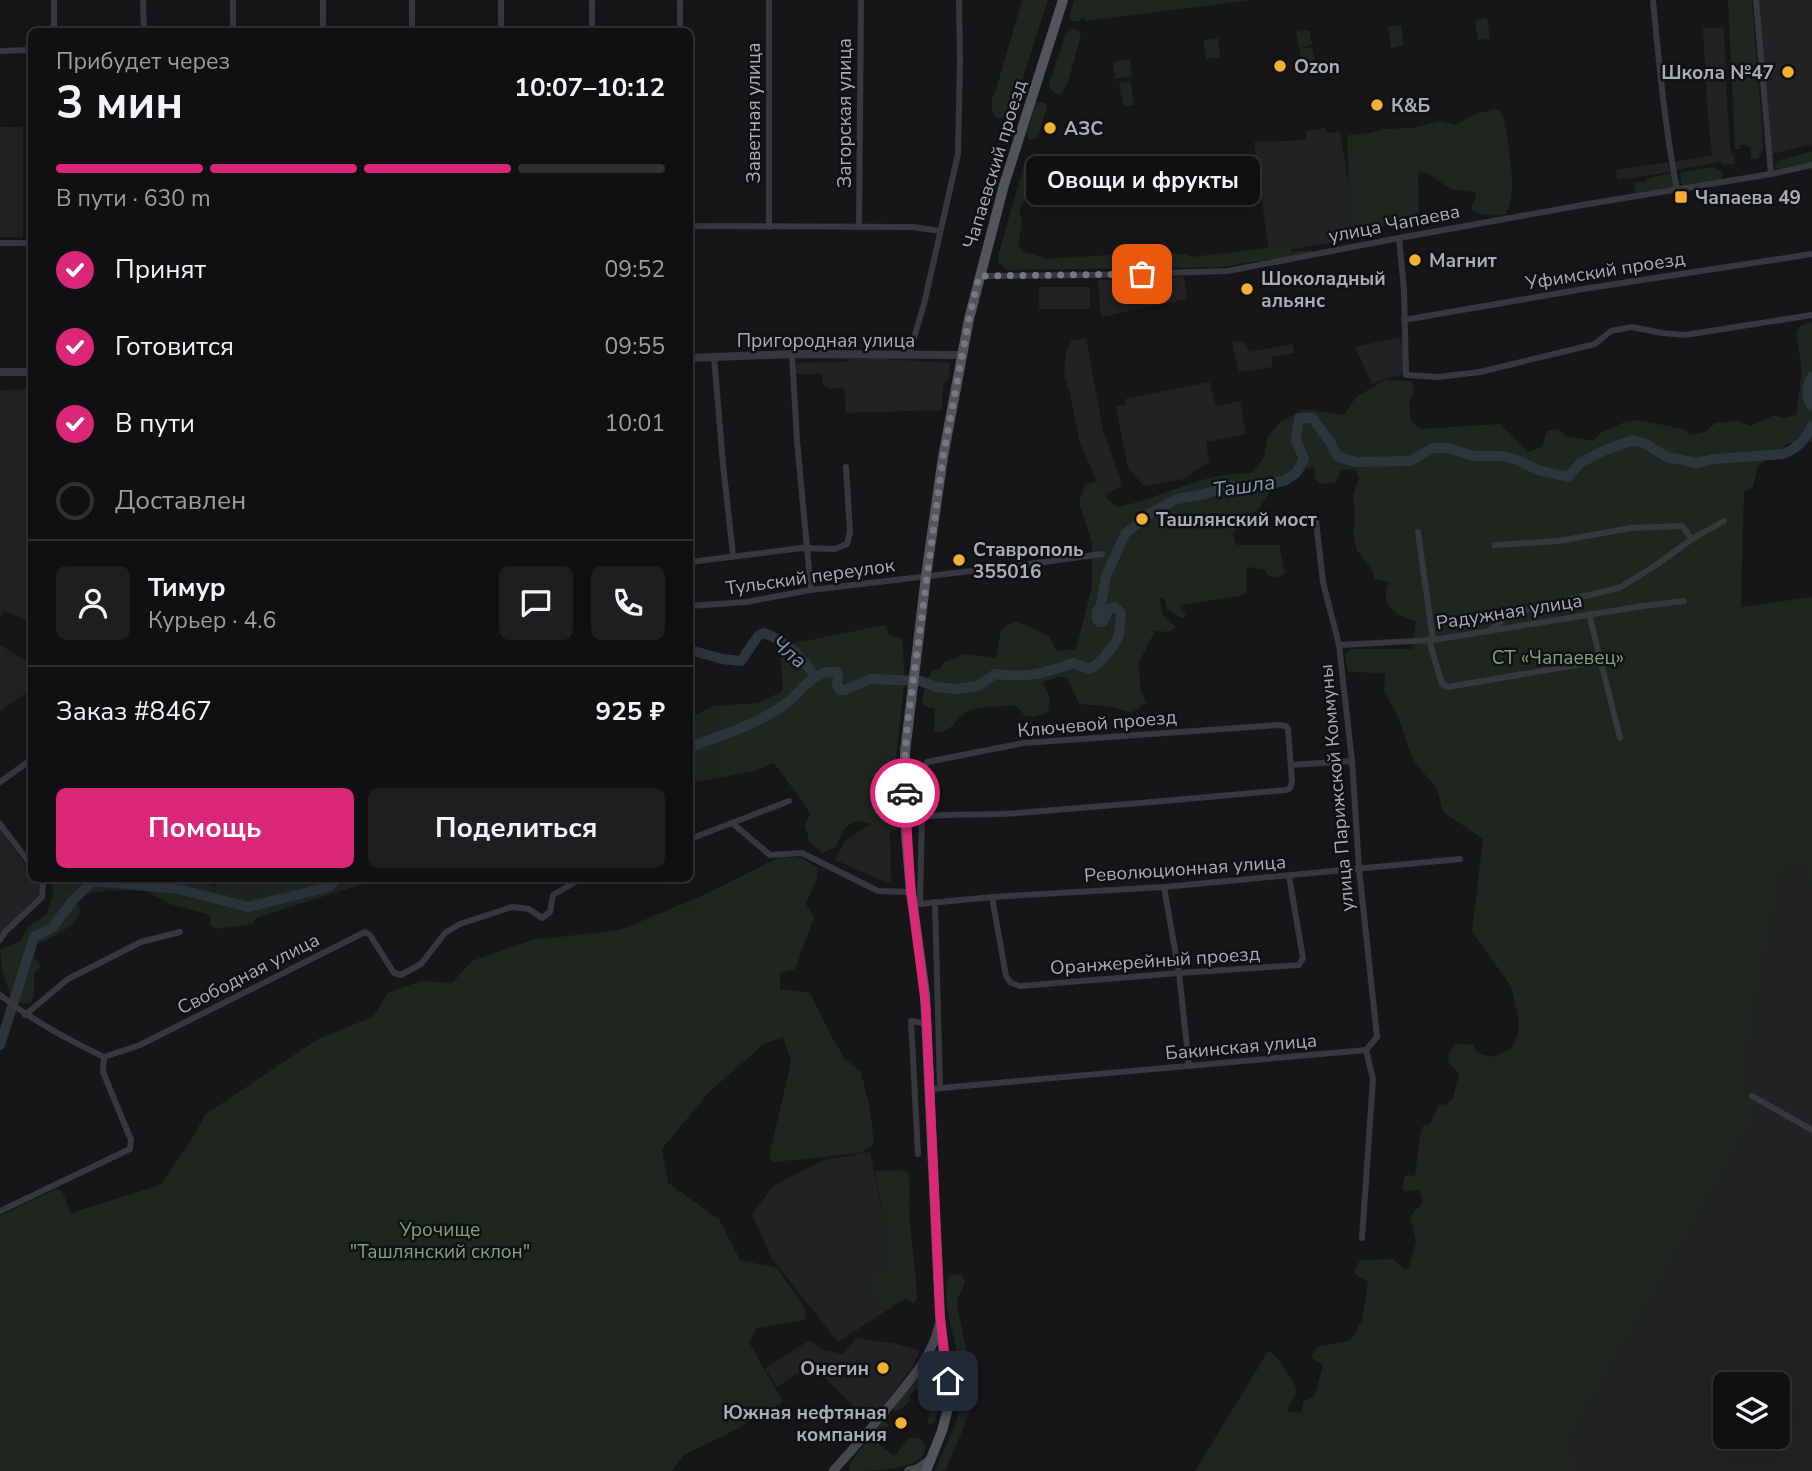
<!DOCTYPE html>
<html lang="ru">
<head>
<meta charset="utf-8">
<style>
  :root { --surface:#101012; --page:#1e1e20; --text:#f1f3f6; --muted:#9c9d9f; --line:#303032; --accent:#db2777 }
  body { margin:0; font-family:"Nunito Sans",sans-serif; background:var(--page); color:var(--text); height:100vh; display:flex; flex-direction:column; font-size:26px; white-space:nowrap }
  * { box-sizing:border-box; margin:0 }
  p { font-size:23px; color:var(--muted) }
  .icon { flex:none; width:38px; height:38px; fill:none; stroke:currentColor; stroke-width:2; stroke-linecap:round; stroke-linejoin:round }
  .map { position:relative; flex:1; overflow:hidden }
  .sheet { position:absolute; left:28px; top:28px; width:665px; height:854px; display:flex; flex-direction:column; background:var(--surface); border-radius:10px; box-shadow:0 7px 28px #0002,0 0 0 2px var(--line) }
  .sheet>* { flex:none }
  .buttons { position:absolute; left:1713px; top:1372px; display:grid; gap:14px }
  .buttons a { display:grid; place-items:center; width:77px; height:77px; border-radius:10px; background:var(--surface); box-shadow:0 7px 28px #0002,0 0 0 2px var(--line); font-size:35px }
  .pin { position:absolute; display:grid; place-items:center; width:60px; height:60px; color:#fff; margin:-30px; border-radius:14px; box-shadow:0 4px 10px #0006 }
  .courier { position:absolute; display:grid; place-items:center; width:70px; height:70px; margin:-35px; border:5px solid #db2777; border-radius:50%; background:#fff; color:#222; box-shadow:0 2px 9px #0007 }
  .bubble { position:absolute; height:49px; border-radius:10px; background:var(--surface); box-shadow:0 7px 28px #0002,0 0 0 2px var(--line); font-size:23px; font-weight:700; line-height:49px; text-align:center }
  .summary em { font-style:normal; font-weight:700 }
  .summary div { display:flex; flex-direction:column-reverse }
  .summary { display:flex; align-items:center; justify-content:space-between; height:119px; padding:0 28px }
  h1 { font-size:46px; font-weight:700; line-height:52px }
  .bar { display:grid; grid-template-columns:repeat(4,1fr); gap:10px 7px; align-content:center; height:84px; padding:0 28px }
  .bar i { height:9px; border-radius:5px; background:var(--line) }
  .bar .current { background:var(--accent) }
  .bar p { grid-column:span 4 }
  .line { display:flex; align-items:center; gap:18px; padding:0 28px; border-top:2px solid var(--line) }
  .line div { flex:1 }
  .round { display:grid; place-items:center; flex:none; width:74px; height:74px; border-radius:10px; background:var(--page) }
  ol { padding:0 28px; list-style:none }
  li { display:flex; align-items:center; gap:21px; height:77px }
  li p { margin-inline-start:auto }
  li .icon { padding:7px; border-radius:50%; background:var(--accent); color:#fff; stroke-width:4 }
  li:last-child { color:var(--muted) }
  li i { width:38px; height:38px; border:4px solid var(--line); border-radius:50% }
  .button { display:flex; gap:14px; margin-top:auto; padding:14px 28px }
  .button a { flex:1; height:80px; border-radius:10px; background:var(--accent); color:#fff; font-size:28px; font-weight:700; line-height:80px; text-align:center }
  .button a+a { background:var(--page); color:var(--text) }
  .map>svg:first-child { display:block }
  .built { fill:#222225; fill-rule:evenodd }
  .green { fill:#1e261f }
  .lines { fill:none; stroke-linecap:round; stroke-linejoin:round }
  .river { stroke:#2c353c; stroke-width:10 }
  .minor { stroke:#37383d; stroke-width:6 }
  .tertiary { stroke:#37383d; stroke-width:8 }
  .secondary { stroke:#45474d; stroke-width:9 }
  .primary { stroke:#53555c; stroke-width:10 }
  .done { stroke:#757880; stroke-width:7; stroke-dasharray:0 12.6 }
  .route { stroke:#db2777; stroke-width:9 }
  .poi-dot { fill:#f2b134; stroke:#111113; stroke-width:2.5 }
  .labels { text-anchor:middle; stroke-width:5; stroke-linejoin:round; paint-order:stroke }
  .poi-label { font-size:19px; font-weight:bold; fill:#a8adb8; stroke:#111113; text-anchor:start }
  .street-label { font-size:19px; fill:#a8adb8; stroke:#111113 }
  .park-label { font-size:19px; fill:#7fa381; stroke:#111113 }
  .water-label { font-size:21px; font-style:italic; fill:#7f9bb3; stroke:#111113 }
</style>
</head>
<body>
<div class="map">
<svg width="1812" height="1471" viewBox="0 0 1812 1471">
  <rect width="100%" height="100%" fill="#161618"/>
  <g class="built">
    <polygon points="1758,0 1812,0 1812,144 1772,154"/>
    <polygon points="1703,28 1724,28 1727,103 1731,154 1734,154 1735,164 1722,165 1721,162 1676,170 1675,162 1712,155 1707,105"/>
    <rect x="0" y="127" width="23" height="110"/>
    <polygon points="1325,128 1327,133 1340,132 1358,238 1269,253 1254,142 1306,140 1306,131"/>
    <polygon points="1668,162 1670,172 1617,180 1616,170"/>
    <polygon points="1184,277 1187,299 1101,317 1098,280"/>
    <rect x="1039" y="287" width="51" height="22"/>
    <polygon points="1401,337 1405,374 1384,379 1372,384 1355,347"/>
    <polygon points="1086,338 1103,430 1122,484 1118,488 1106,494 1101,492 1079,439 1070,393 1064,376 1066,352 1072,340"/>
    <polygon points="1244,341 1249,352 1293,344 1294,353 1272,357 1272,367 1240,372 1237,366 1232,342"/>
    <polygon points="850,359 885,359 950,363 949,378 943,385 942,410 846,413 844,388 828,388 823,385 822,374 796,374 796,363 845,362"/>
    <polygon points="1210,382 1216,406 1240,401 1246,434 1206,442 1209,462 1183,479 1144,486 1128,468 1116,407 1126,405 1125,399"/>
    <polygon points="31,389 32,620 29,621 3,611 0,617 0,390"/>
    <polygon points="0,645 31,663 32,689 0,711"/>
    <polygon points="873,822 890,831 891,883 881,880 835,860 844,842"/>
    <polygon points="0,829 31,873 32,878 35,879 40,886 41,893 0,933"/>
    <path d="M1808,865l4,30v576h-262l206,-361 -13,-22 15,-94 23,-121 3,-3zM1726,1384h52v53h-52z"/>
    <polygon points="220,879 266,879 265,896 255,897 215,887"/>
    <polygon points="870,1152 883,1216 886,1273 895,1305 838,1342 772,1259 752,1214 773,1186 824,1160"/>
    <polygon points="856,1338 892,1343 920,1350 913,1366 870,1423 811,1364 777,1387 765,1368 810,1340 820,1349 843,1354"/>
  </g>
  <g class="green">
    <path d="M1022,0h26l-36,111 -7,6 -8,2c-6,-7 -8,-19 -2,-26z"/>
    <polygon points="1074,0 1252,0 1086,21 1083,17 1079,21 1072,21 1069,18"/>
    <polygon points="1728,0 1752,0 1762,124 1763,149 1758,159 1751,159 1751,148 1745,145 1740,145 1740,149 1735,149"/>
    <polygon points="1487,18 1490,38 1478,40 1475,20"/>
    <polygon points="1401,25 1404,45 1391,48 1388,27"/>
    <polygon points="1071,28 1079,30 1081,35 1068,82 1062,94 1057,94 1051,89 1049,84 1066,33"/>
    <polygon points="1309,30 1312,45 1299,48 1296,32"/>
    <polygon points="1218,38 1220,57 1206,59 1203,40"/>
    <polygon points="1312,47 1316,66 1303,68 1299,49"/>
    <polygon points="1130,59 1132,76 1115,79 1113,62"/>
    <polygon points="1130,81 1134,105 1123,106 1119,83"/>
    <polygon points="1038,102 1045,103 1047,107 1038,137 1032,140 1029,139 1027,132 1036,104"/>
    <path d="M1496,109l5,2 3,9c4,23 15,75 2,94 -10,3 -28,2 -35,-6l5,-12 -1,-4 -24,-3 -26,-17 -6,1 -1,5 1,33 -2,5c-12,5 -47,17 -59,11 -6,-3 -7,-9 -8,-15l-3,-73 2,-4 22,-2 12,-4 29,-1 28,-7 16,4 19,-11z"/>
    <polygon points="1812,151 1812,162 1779,169 1777,169 1775,165 1777,161"/>
    <path d="M1044,159l-5,19 -7,8 -13,25c1,3 3,9 3,12 0,9 -8,22 1,28 6,4 14,3 22,8l64,-4 77,-1 5,3 97,-11 4,6 19,-2v3l-90,14 -214,3 -8,-7 -1,-7 25,-88 7,-7 5,1z"/>
    <polygon points="1713,167 1722,171 1723,176 1719,181 1685,186 1681,183 1680,175 1682,172"/>
    <polygon points="1674,172 1677,187 1636,193 1634,182 1644,182 1647,179"/>
    <path d="M1812,322v120l-24,1 -30,23 -5,21 -9,5 -3,115 71,-10v298l-4,-30 -24,5 -3,3 -23,121 -15,94 14,22 -192,335 8,13 2,13h-380l72,-118 4,-1c6,4 25,31 25,38 0,6 -7,15 -9,21l15,2 1,-11 12,-7 8,-30 -12,-7 6,-11 34,-7 11,-20 6,-38 -14,-9 4,-10 4,-3 31,-1 13,12 4,-7 6,-23 -6,-24 13,-15 -4,-12 -15,1 -2,-3 3,-13 10,1 5,-41 3,-9 7,-2 9,-20 7,1 7,-7 6,-24 -11,-12 1,-9 6,-9 19,1 2,7 15,5 19,-7 8,-15 1,-14 -8,-35 -39,-54 11,-93 -40,-27 -6,-23 -24,-29 -16,-46 -13,-22 1,-19 -37,-1 -3,-17 6,-6h61l4,-28c-22,-5 -37,-16 -27,-39l-14,-3 -4,-12 -14,-16 -4,-18 2,-16 -2,-22 6,-17 -3,-8 -15,-1 -5,13 -15,2 -6,-5v-12l-8,2 -13,12 -24,11 -11,16 -26,24 1,9 3,4h42l6,28c-8,6 -16,7 -20,-3l-16,-3 -3,3 1,22 -7,4 -59,9 -1,4 6,6 -2,3 -5,-1 -13,-9 -1,-8 -5,-2 2,16 14,13 -7,5 -14,-1 -16,31 1,25 6,16 -15,10 -17,-6 -35,-3 -12,-27h-9l-15,5 7,16 -2,14 -13,5 -11,-2 -7,-9c-7,-1 -44,2 -49,5 -13,7 -14,20 -31,22l-3,-3 1,-21 -11,-3 -2,-5 4,-22 3,-2 3,-7 8,-1 4,-7 15,-5 3,-3 34,4 5,-28 14,-9 18,7 16,9 8,14 19,-2 16,-62v-45l-13,-39 6,-18 10,-3c10,6 11,21 24,25 34,-8 65,-23 99,-31 11,-2 22,-2 33,-3l13,-15 3,-20 12,-15 24,-14 41,6 12,-18 29,-17 26,1 3,9 -5,13 2,18 10,8 78,-5 29,28 14,-5 5,-16 12,-2 7,7 27,5 8,-8 21,-10 16,-3 46,9 6,6 14,-3 12,-9 21,-2 14,5 23,-11 11,3 11,-3 6,-44 -6,-38 4,-7z"/>
    <path d="M885,625l4,10 13,4 3,39 -10,89 4,62 -11,4c-12,-8 -29,-18 -42,-6 -4,4 -7,14 -10,20l-14,6 -12,-10 -5,-18 5,-11 -7,-12 -29,-39 -19,8 -65,12v-66l24,-11 43,-3 26,-12 -3,-45z"/>
    <polygon points="780,857 802,858 818,868 816,881 806,904 814,917 795,969 780,973 780,989 810,993 834,1041 845,1059 861,1072 870,1109 874,1144 860,1153 774,1162 769,1157 791,1062 783,1037 764,1044 710,1091 662,1149 668,1183 719,1219 740,1260 777,1268 805,1308 805,1320 757,1328 749,1342 783,1402 735,1430 684,1455 672,1471 0,1471 0,1216 56,1189 62,1191 71,1213 160,1185 188,1145 206,1114 318,1039 373,1017 388,993 421,981 452,983 472,961 532,940 620,930 708,893"/>
    <path d="M48,879h139l68,18 9,-3 2,-10 -2,-5h115l-123,39 -3,6 -37,5 -6,-4v-10l-40,-11 -27,-14 -39,1 -21,4 -7,7 5,8c-4,16 -29,28 -44,34l-3,14 6,6v4l-6,5v22l-3,8c-19,3 -21,-9 -26,-24 -4,-11 -5,-18 -4,-30l20,-8 7,-14 19,-13 6,-19 -1,-13z"/>
    <path d="M902,1170l6,2c3,13 1,25 1,38 2,30 7,59 8,89l-4,4 -7,-4 -22,11 -13,-18 -1,-15 16,-4 -3,-57 -8,-45z"/>
    <path d="M956,1275h5l4,5c-2,12 -8,14 -8,26l17,79 -2,19 -9,25 -18,42h-10c9,-23 26,-52 28,-77 2,-32 -25,-90 -14,-118z"/>
    <path d="M930,1360h5c8,13 5,47 0,62l-4,2 -4,-1 3,-10 -10,-8 6,-7 -11,-9 -6,8 2,2 -4,5 -12,8 -2,-4z"/>
    <path d="M885,1421l4,4 -12,18 17,13 16,-18h9c6,5 8,8 5,15 -8,18 -53,18 -75,18l1,-8 32,-41z"/>
  </g>
  <g class="lines">
    <g class="river">
      <path d="M1812,377c-5,9 -7,20 0,29"/>
      <path d="M690,650l32,9 19,2 17,-25 6,-3c21,7 40,26 51,44"/>
      <path d="M690,747c33,-12 69,-23 98,-45 15,-12 26,-33 49,-30l1,4 -1,10 3,4h5l25,-11 51,2 15,6 20,2 22,-3 17,-12c32,4 48,0 78,-11l16,6c7,-3 12,-8 17,-14 14,-15 14,-22 15,-42l-6,-6 -6,2 -6,13h-4l-2,-3v-7l4,-7 5,-29 19,-42 24,-20 28,-15 28,-5 23,-8 24,-1 32,-4 12,-8 8,-14 -8,-19 3,-22h13l18,24 7,14 19,6 54,-1 23,-13h14l27,8h28l15,4 21,10 30,7 12,-14 23,-12 30,-11 11,3 23,14 29,6 19,-4 68,-5c15,-6 22,-14 29,-28"/>
      <polyline points="0,1045 34,937 53,927 73,900 93,881 179,889 248,907 329,887 338,878"/>
    </g>
    <g class="minor">
      <polyline points="54,0 54,32"/>
      <polyline points="143,0 144,32"/>
      <polyline points="501,0 501,32"/>
      <polyline points="592,0 592,32"/>
      <polyline points="680,0 680,32"/>
      <path d="M1653,0c6,64 12,127 24,190"/>
      <polyline points="1756,0 1771,174"/>
      <polyline points="233,32 233,0"/>
      <polyline points="323,32 323,0"/>
      <polyline points="412,32 412,0"/>
      <polyline points="0,51 32,50"/>
      <polyline points="690,226 913,227 940,231"/>
      <polyline points="769,227 769,0"/>
      <polyline points="859,227 861,0"/>
      <polyline points="1399,238 1404,290 1406,375 1438,377 1480,372 1595,344 1611,331 1632,327 1662,333 1685,335 1812,315"/>
      <polyline points="0,243 32,243"/>
      <polyline points="979,276 1094,275 1228,271 1399,238 1588,204 1771,174 1812,165"/>
      <polyline points="1404,320 1583,289 1812,254"/>
      <polyline points="792,354 797,441 811,590"/>
      <polyline points="909,355 924,304 958,154 960,59 959,0"/>
      <polyline points="714,357 723,464 733,555"/>
      <polyline points="1316,521 1323,582 1339,645 1352,761 1359,868 1377,1037 1366,1050"/>
      <polyline points="1418,532 1433,640"/>
      <polyline points="1495,545 1559,541 1631,528 1682,526 1692,539"/>
      <polyline points="690,562 802,548 835,549 847,544 850,532 846,467"/>
      <polyline points="690,606 746,602 811,590 1022,565 1102,554"/>
      <polyline points="1589,614 1620,738"/>
      <polyline points="1490,630 1508,616 1520,611 1619,588 1655,566 1692,539 1724,521"/>
      <polyline points="1429,640 1442,684 1448,687 1600,661"/>
      <polyline points="1339,645 1433,640 1643,606 1684,601"/>
      <polyline points="1291,765 1352,761"/>
      <polyline points="0,782 32,759"/>
      <path d="M905,822c37,-12 75,-5 113,-9 89,-7 179,-15 268,-23l4,-2 2,-6 -4,-53 -2,-3 -8,-1 -254,18 -97,19 -4,7 -3,135"/>
      <polyline points="732,823 770,855 802,853 878,891 911,892"/>
      <polyline points="0,824 32,866"/>
      <polyline points="690,839 789,801"/>
      <polyline points="1164,887 1179,973 1189,1066"/>
      <polyline points="992,897 1006,976 1011,983 1020,986 1179,973 1299,965 1303,958 1289,876"/>
      <polyline points="935,902 940,1088"/>
      <polyline points="917,905 920,904 992,897 1164,887 1460,859"/>
      <polyline points="0,940 5,932 42,897 43,885 39,878"/>
      <path d="M0,995c33,26 67,44 104,62"/>
      <polyline points="25,1015 68,979 141,942 180,932"/>
      <polyline points="930,1089 1366,1050"/>
      <polyline points="1752,1096 1812,1130"/>
      <polyline points="918,1154 911,1021 927,1024"/>
      <polyline points="0,1211 130,1149 131,1140 103,1072 104,1057 140,1045 365,932 370,935 394,973 401,975 421,964 445,933 460,924 512,907 529,909 542,918 550,912 553,895 582,878"/>
      <polyline points="1362,1238 1373,1079 1366,1050"/>
    </g>
    <g class="tertiary">
      <polyline points="690,358 792,354 962,355"/>
      <polyline points="0,372 32,372"/>
    </g>
    <g class="secondary">
      <path d="M833,1471c21,-23 42,-47 61,-71 19,-23 39,-46 45,-75"/>
      <polyline points="909,1471 919,1468 930,1460"/>
    </g>
    <polyline class="primary" points="926,1471 942,1431 947,1412 948,1393 940,1316 925,994 911,892 905,822 905,752 926,576 943,457 969,319 1004,185 1063,0"/>
  </g>
  <g class="lines">
    <polyline class="done" points="905,793 905,752 908,720 943,457 969,319 979,276 1142,274"/>
    <polyline class="route" points="905,793 911,892 926,1009 940,1316 948,1381"/>
  </g>
  <g class="poi-dot">
    <circle cx="1280" cy="66" r="7"/>
    <circle cx="1788" cy="72" r="7"/>
    <circle cx="1377" cy="105" r="7"/>
    <circle cx="1050" cy="128" r="7"/>
    <rect x="1674" y="190" width="14" height="14" rx="3.5"/>
    <circle cx="1415" cy="260" r="7"/>
    <circle cx="1247" cy="289" r="7"/>
    <circle cx="1142" cy="519" r="7"/>
    <circle cx="959" cy="560" r="7"/>
    <circle cx="883" cy="1368" r="7"/>
    <circle cx="901" cy="1423" r="7"/>
  </g>
  <g class="labels">
    <g class="poi-label">
      <text x="1294" y="73">Ozon</text>
      <text x="1774" y="79" text-anchor="end">Школа №47</text>
      <text x="1391" y="112">К&amp;Б</text>
      <text x="1064" y="135">АЗС</text>
      <text x="1695" y="204">Чапаева 49</text>
      <text x="1429" y="267">Магнит</text>
      <text x="1261" y="285">Шоколадный<tspan x="1261" dy="22">альянс</tspan></text>
      <text x="1156" y="526">Ташлянский мост</text>
      <text x="973" y="556">Ставрополь<tspan x="973" dy="22">355016</tspan></text>
      <text x="869" y="1375" text-anchor="end">Онегин</text>
      <text x="887" y="1419" text-anchor="end">Южная нефтяная<tspan x="887" dy="22">компания</tspan></text>
    </g>
    <g class="street-label">
      <text transform="translate(753 113) rotate(-90)" y="7">Заветная улица</text>
      <text transform="translate(844 113) rotate(-90)" y="7">Загорская улица</text>
      <text transform="translate(994 164) rotate(-73)" y="7">Чапаевский проезд</text>
      <text transform="translate(1394 223) rotate(-11)" y="7">улица Чапаева</text>
      <text transform="translate(1605 270) rotate(-9)" y="7">Уфимский проезд</text>
      <text x="826" y="347">Пригородная улица</text>
      <text transform="translate(810 576) rotate(-8)" y="7">Тульский переулок</text>
      <text transform="translate(1509 611) rotate(-9)" y="7">Радужная улица</text>
      <text transform="translate(1097 723) rotate(-5)" y="7">Ключевой проезд</text>
      <text transform="translate(1336 788) rotate(-95)" y="7">улица Парижской Коммуны</text>
      <text transform="translate(1185 868) rotate(-4)" y="7">Революционная улица</text>
      <text transform="translate(1155 960) rotate(-4)" y="7">Оранжерейный проезд</text>
      <text transform="translate(248 973) rotate(-27)" y="7">Свободная улица</text>
      <text transform="translate(1241 1046) rotate(-5)" y="7">Бакинская улица</text>
    </g>
    <g class="park-label">
      <text x="1558" y="664">СТ «Чапаевец»</text>
      <text x="440" y="1236">Урочище<tspan x="440" dy="22">"Ташлянский склон"</tspan></text>
    </g>
    <g class="water-label">
      <text transform="translate(1244 486) rotate(-8)" y="7">Ташла</text>
      <text transform="translate(789 652) rotate(39)" y="7">Чла</text>
    </g>
  </g>
</svg>
<div class="buttons">
<a><svg class="icon" aria-label="layers" viewBox="0 0 24 24"><path d="M12 4l9 5-9 5-9-5zM3 14l9 5 9-5"/></svg></a>
</div>
<div class="pin" style="left:1142px;top:274px;background:#ea580c"><svg class="icon" aria-label="bag" viewBox="0 0 24 24"><path d="M5 8h14l-1 12H6zM9 8a3 3 0 0 1 6 0"/></svg></div>
<div class="pin" style="left:948px;top:1381px;background:#1f2937"><svg class="icon" aria-label="home" viewBox="0 0 24 24"><path d="M3 11l9-7 9 7M6 9v11h12V9"/></svg></div>
<div class="courier" style="left:905px;top:793px"><svg class="icon" aria-label="car" viewBox="0 0 24 24"><path d="M5 17H2v-5l4-1 3-4h7l3 4 3 1v5h-3M9 17h6M6 11h13"/><circle cx="7" cy="17" r="2"/><circle cx="17" cy="17" r="2"/></svg></div>
<div class="bubble" style="left:1026px;top:156px;width:234px">Овощи и фрукты</div>
<section class="sheet">
<div class="summary"><div><h1>3 мин</h1><p>Прибудет через</p></div><em>10:07–10:12</em></div>
<div class="bar"><i class="current"></i><i class="current"></i><i class="current"></i><i></i><p>В пути · 630 m</p></div>
<ol>
<li><svg class="icon" aria-label="check" viewBox="0 0 24 24"><path d="M5 12l5 5 9-10"/></svg>Принят<p>09:52</p></li>
<li><svg class="icon" aria-label="check" viewBox="0 0 24 24"><path d="M5 12l5 5 9-10"/></svg>Готовится<p>09:55</p></li>
<li><svg class="icon" aria-label="check" viewBox="0 0 24 24"><path d="M5 12l5 5 9-10"/></svg>В пути<p>10:01</p></li>
<li><i></i>Доставлен</li>
</ol>
<div class="line" style="height:126px"><a class="round"><svg class="icon" aria-label="person" viewBox="0 0 24 24"><circle cx="12" cy="8" r="4"/><path d="M4 21q1-7 8-7t8 7"/></svg></a><div><b>Тимур</b><p>Курьер · 4.6</p></div><a class="round"><svg class="icon" aria-label="chat" viewBox="0 0 24 24"><path d="M4 5h16v11H9l-5 4z"/></svg></a><a class="round"><svg class="icon" aria-label="phone" viewBox="0 0 24 24"><path d="M5 4h4l2 5-3 2q2 4 5 5l2-3 5 2v4C11 20 4 13 5 4z"/></svg></a></div>
<div class="line" style="height:91px"><div>Заказ #8467</div><b>925 ₽</b></div>
<div class="button"><a>Помощь</a><a>Поделиться</a></div>
</section>
</div>
</body>
</html>
